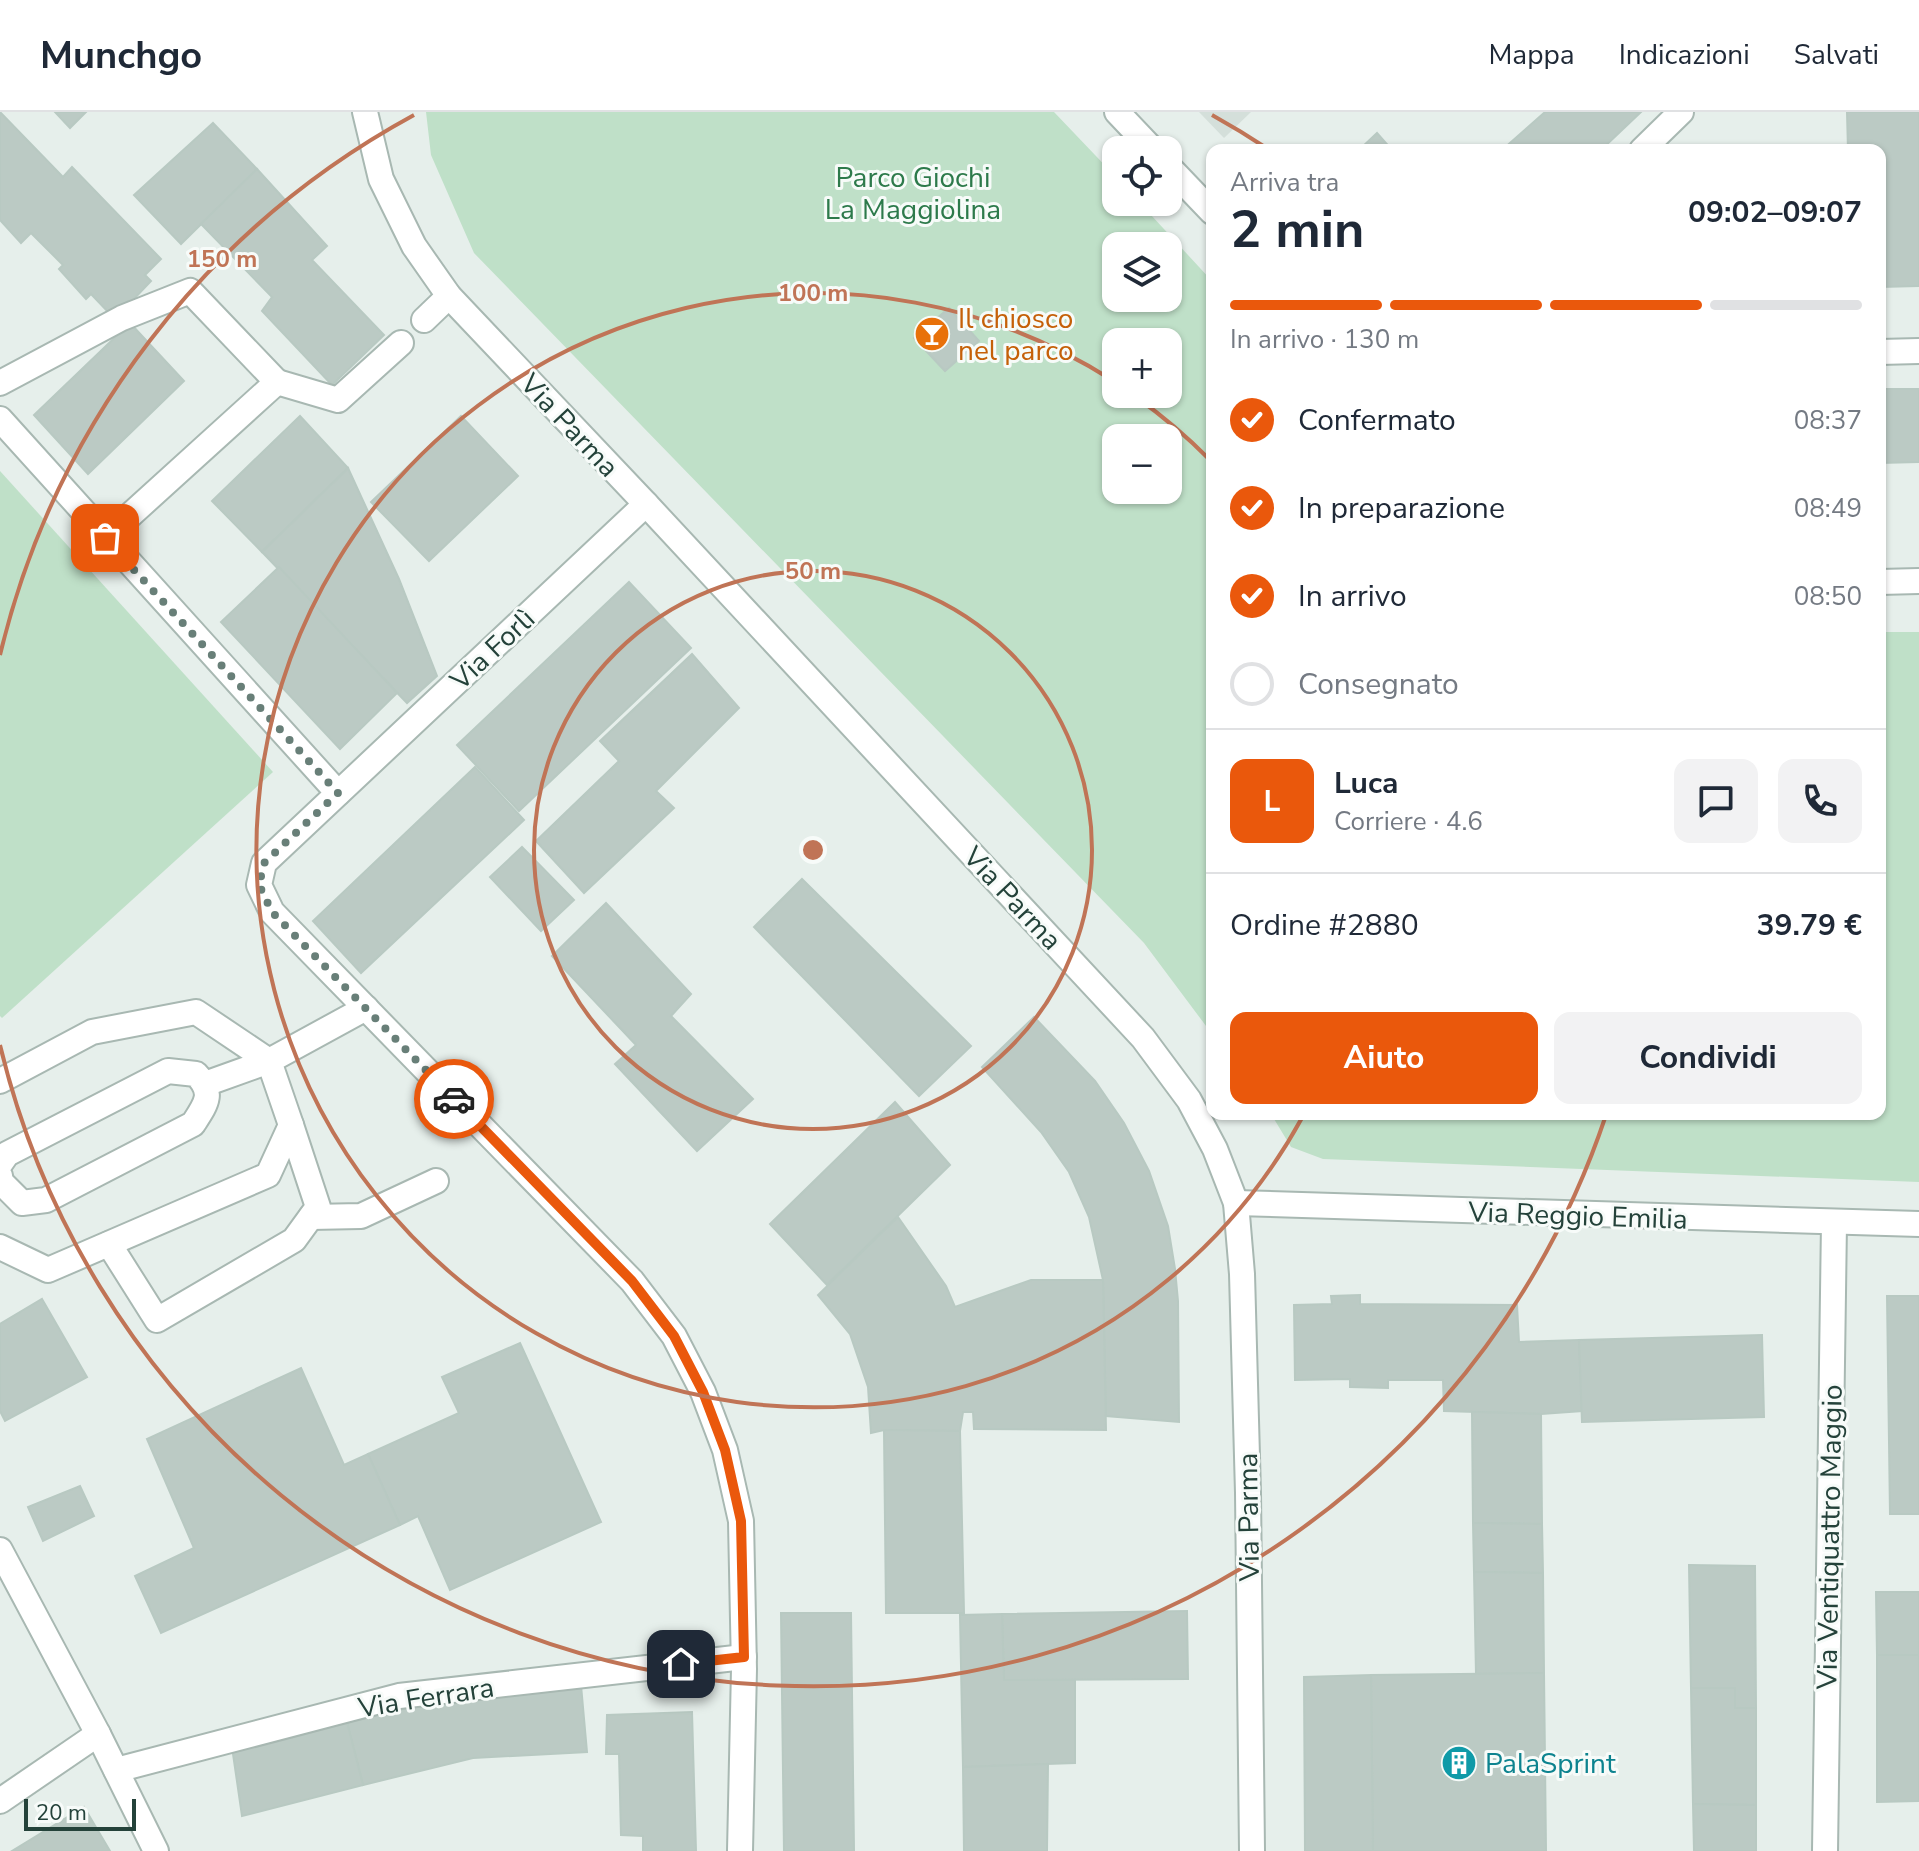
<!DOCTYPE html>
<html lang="it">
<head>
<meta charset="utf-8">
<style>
  :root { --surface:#fff; --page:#f2f2f3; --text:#1f2937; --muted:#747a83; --line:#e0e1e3; --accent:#ea580c }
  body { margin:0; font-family:"Nunito Sans",sans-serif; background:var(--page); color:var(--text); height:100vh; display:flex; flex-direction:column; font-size:30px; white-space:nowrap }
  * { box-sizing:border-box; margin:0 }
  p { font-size:26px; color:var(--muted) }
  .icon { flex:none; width:44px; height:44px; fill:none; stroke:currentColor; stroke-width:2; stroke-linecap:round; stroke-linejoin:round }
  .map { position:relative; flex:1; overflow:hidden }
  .panel { position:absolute; left:1206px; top:32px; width:680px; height:976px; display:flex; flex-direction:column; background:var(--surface); border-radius:16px; box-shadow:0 2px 6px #0004 }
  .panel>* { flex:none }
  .controls { position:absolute; left:1102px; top:24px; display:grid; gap:16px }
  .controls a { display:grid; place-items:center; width:80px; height:80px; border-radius:16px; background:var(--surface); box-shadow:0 2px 6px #0004; font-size:40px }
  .scale { position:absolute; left:24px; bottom:20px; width:112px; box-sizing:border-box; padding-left:8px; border:4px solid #24423a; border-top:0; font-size:22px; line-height:28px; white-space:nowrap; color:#24423a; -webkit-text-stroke:6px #f7fbf9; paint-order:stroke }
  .pin { position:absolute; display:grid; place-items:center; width:68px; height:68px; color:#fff; margin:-34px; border-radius:16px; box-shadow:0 4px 12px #0006 }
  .courier { position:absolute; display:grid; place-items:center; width:80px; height:80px; margin:-40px; border:6px solid #ea580c; border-radius:50%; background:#fff; color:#222; box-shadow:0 2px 10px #0007 }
  .summary em { font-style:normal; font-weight:700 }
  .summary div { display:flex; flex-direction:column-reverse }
  .summary { display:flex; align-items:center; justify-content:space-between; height:136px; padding:0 24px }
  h1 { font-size:52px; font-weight:700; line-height:60px }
  .bar { display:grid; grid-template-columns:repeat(4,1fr); gap:12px 8px; align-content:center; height:96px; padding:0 24px }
  .bar i { height:10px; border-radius:6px; background:var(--line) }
  .bar .active { background:var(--accent) }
  .bar p { grid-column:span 4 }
  .line { display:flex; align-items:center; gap:20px; padding:0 24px; border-top:2px solid var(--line) }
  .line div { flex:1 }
  .round { display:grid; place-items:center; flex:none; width:84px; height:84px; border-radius:16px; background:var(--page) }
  ol { padding:0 24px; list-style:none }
  li { display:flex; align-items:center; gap:24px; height:88px }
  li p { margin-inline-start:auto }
  li .icon { padding:8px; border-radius:50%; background:var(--accent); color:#fff; stroke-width:4 }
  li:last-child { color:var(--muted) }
  li i { width:44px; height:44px; border:4px solid var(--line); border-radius:50% }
  .button { display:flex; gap:16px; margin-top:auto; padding:16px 24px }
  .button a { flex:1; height:92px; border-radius:16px; background:var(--accent); color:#fff; font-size:32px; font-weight:700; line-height:92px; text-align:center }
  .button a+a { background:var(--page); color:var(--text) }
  header { display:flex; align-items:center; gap:48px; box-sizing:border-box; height:112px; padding:0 40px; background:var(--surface); border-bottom:2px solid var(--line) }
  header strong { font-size:38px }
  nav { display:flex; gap:44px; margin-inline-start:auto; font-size:28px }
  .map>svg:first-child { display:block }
  .built { fill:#d4dfda }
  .green { fill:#bfe0c8; fill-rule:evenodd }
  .building { fill:#bbcac4; stroke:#b8c9c2; stroke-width:2 }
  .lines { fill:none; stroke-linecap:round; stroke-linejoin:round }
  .minor-casing { stroke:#a8b8b2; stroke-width:28 }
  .minor { stroke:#fff; stroke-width:24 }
  .done { stroke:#687f78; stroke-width:8; stroke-dasharray:0 14.4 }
  .route { stroke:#ea580c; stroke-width:10 }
  .ring { fill:none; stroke:#c07456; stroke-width:4 }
  .labels { text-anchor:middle; stroke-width:6; stroke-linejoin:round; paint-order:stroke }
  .park-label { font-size:28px; fill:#2d7a4b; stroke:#f7fbf9 }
  .food-label { font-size:28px; fill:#c56008; stroke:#f7fbf9; text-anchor:start }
  .street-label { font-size:28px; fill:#24423a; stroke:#f7fbf9 }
  .culture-label { font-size:28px; fill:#0d838f; stroke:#f7fbf9; text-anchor:start }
  .centre { fill:#c07456; stroke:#f7fbf9; stroke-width:4 }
  .ring-label { font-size:24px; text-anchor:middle; font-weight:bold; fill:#c07456; stroke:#f7fbf9; stroke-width:6; stroke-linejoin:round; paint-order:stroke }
</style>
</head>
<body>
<header>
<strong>Munchgo</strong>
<nav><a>Mappa</a><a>Indicazioni</a><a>Salvati</a></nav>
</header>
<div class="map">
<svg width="1919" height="1739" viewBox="0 0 1919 1739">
  <rect width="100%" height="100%" fill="#e6efeb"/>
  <polygon class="built" points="1199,0 1251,0 1224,26"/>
  <g class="green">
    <path d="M426,0h628l62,65v25h23l73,79v753l-68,-91 -670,-690 -43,-98zM1116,134h52v52h-52zM1116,230h52v52h-52zM1116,326h52v52h-52z"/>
    <polygon points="0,359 273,660 2,906 0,904"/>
    <polygon points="1880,520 1919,520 1919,1070 1323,1047 1291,1035 1271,1002 1880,1002"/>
  </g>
  <g class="building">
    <polygon points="0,0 63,65 72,55 161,147 145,163 151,169 130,191 128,189 112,204 91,182 86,187 59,157 63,153 31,121 21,131 0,108"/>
    <polygon points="55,0 86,0 70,16"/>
    <polygon points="1545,0 1641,0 1601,38 1502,38"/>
    <polygon points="1847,0 1919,0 1919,174 1880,175 1880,38 1848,38"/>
    <polygon points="213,11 257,57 181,132 134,83"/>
    <polygon points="1377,21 1392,38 1359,38"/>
    <polygon points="257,57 327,134 312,148 384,223 332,273 262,199 272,185 201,112"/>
    <polygon points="949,196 979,229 945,259 914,226"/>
    <polygon points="130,211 184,269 88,362 34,303"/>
    <polygon points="1880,277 1919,277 1919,350 1880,351"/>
    <polygon points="300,304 348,356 262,440 212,389"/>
    <polygon points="461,304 518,364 429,449 371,390"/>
    <polygon points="348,356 399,467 437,564 407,591 262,440"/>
    <polygon points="279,455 397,581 340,637 221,510"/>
    <polygon points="629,470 691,536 519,699 457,633"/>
    <polygon points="692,542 739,596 656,679 674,696 584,781 536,729 619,649 600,629"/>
    <polygon points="475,655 524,708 361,861 313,809"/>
    <polygon points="522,735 574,788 541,819 490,765"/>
    <polygon points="802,767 971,934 919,984 754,815"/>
    <polygon points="606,791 691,882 671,904 753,987 697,1039 615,952 636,933 552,844"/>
    <polygon points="1034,905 1095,969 1124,1011 1149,1059 1168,1114 1175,1157 1178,1189 1179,1310 1106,1304 1103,1168 1089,1105 1069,1060 1041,1020 982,955"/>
    <polygon points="895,990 950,1053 827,1173 770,1112"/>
    <polygon points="898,1105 946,1174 955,1195 1031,1168 1103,1168 1106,1318 974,1317 973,1300 963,1300 960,1319 884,1318 871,1321 868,1275 850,1222 818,1183"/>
    <polygon points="1360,1183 1360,1192 1517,1193 1519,1230 1579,1228 1582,1299 1541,1302 1444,1299 1443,1268 1388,1268 1388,1276 1350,1275 1350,1267 1295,1268 1294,1193 1332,1192 1331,1184"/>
    <polygon points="1887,1184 1919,1184 1919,1402 1890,1402"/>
    <polygon points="42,1187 87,1265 5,1309 0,1299 0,1212"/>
    <polygon points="1762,1223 1764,1305 1582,1310 1579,1228"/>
    <polygon points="520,1231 601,1410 450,1478 418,1404 400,1413 368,1342 459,1301 442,1265"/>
    <polygon points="301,1256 344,1353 368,1342 400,1413 161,1521 135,1464 194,1436 147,1327"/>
    <polygon points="1472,1300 1541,1302 1542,1412 1473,1411"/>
    <polygon points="884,1318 960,1319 964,1501 886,1501"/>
    <polygon points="80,1374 94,1404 43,1429 28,1395"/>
    <polygon points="1473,1411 1542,1412 1543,1461 1474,1460"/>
    <polygon points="1689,1453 1755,1454 1756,1596 1735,1596 1735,1576 1691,1576"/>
    <polygon points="1474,1460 1543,1461 1544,1561 1476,1562"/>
    <polygon points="1876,1480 1919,1480 1919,1543 1877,1543"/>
    <polygon points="1187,1499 1188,1567 1004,1568 1002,1502"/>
    <polygon points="781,1501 851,1501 854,1739 784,1739"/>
    <polygon points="1002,1502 1004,1568 1075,1568 1075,1651 963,1655 960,1503"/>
    <polygon points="1877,1543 1919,1543 1919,1689 1877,1690"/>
    <polygon points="1544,1561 1546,1739 1373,1739 1371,1563"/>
    <polygon points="1371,1563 1373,1739 1305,1739 1304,1565"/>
    <polygon points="581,1573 587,1640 473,1646 363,1673 347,1610 463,1583"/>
    <polygon points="1691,1576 1735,1576 1735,1596 1756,1596 1756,1693 1693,1692"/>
    <polygon points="692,1600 696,1739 643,1739 643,1724 621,1723 619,1642 606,1642 607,1603"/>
    <polygon points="347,1610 363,1673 242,1704 232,1635"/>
    <polygon points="1048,1652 1047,1739 964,1739 963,1655"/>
    <polygon points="1693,1692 1756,1693 1756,1739 1694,1739"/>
    <polygon points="84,1695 110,1739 12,1739 38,1723"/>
  </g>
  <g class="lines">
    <defs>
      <g id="minor">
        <polyline points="365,0 381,67 414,134 449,184 646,392 1143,926 1189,988 1215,1037 1236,1091 1242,1162 1248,1381 1252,1739"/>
        <polyline points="1117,0 1153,38"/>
        <polyline points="1642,38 1681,0"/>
        <polyline points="1168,54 1212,100"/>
        <polyline points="424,208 449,184"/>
        <polyline points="1880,240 1919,239"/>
        <polyline points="277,270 338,288 401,231"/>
        <polyline points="0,271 122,206 190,179 277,270 105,426"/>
        <polyline points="0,307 338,681"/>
        <polyline points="646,392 264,751 259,773 272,800 632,1169 674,1224 703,1280 725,1338 741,1409 744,1557 740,1739"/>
        <polyline points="1880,470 1919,469"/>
        <polyline points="0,969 92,920 196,900 269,949"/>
        <polyline points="205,972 269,949"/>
        <path d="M0,1052l7,-10 161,-83 28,3c19,19 10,30 -3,50l-147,76 -24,3 -21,-21 -1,-6"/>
        <polyline points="1236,1091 1919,1112"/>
        <polyline points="311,1105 361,1104 436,1069"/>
        <polyline points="109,1132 157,1208 294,1128 318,1095 291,1013"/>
        <polyline points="0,1135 48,1158 268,1063 291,1013 269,949 366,896"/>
        <polyline points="0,1438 98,1622 156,1739"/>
        <polyline points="116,1658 399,1584 744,1545"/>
        <polyline points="0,1689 98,1622"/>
        <polyline points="1825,1739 1834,1111"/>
      </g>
    </defs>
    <use href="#minor" class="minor-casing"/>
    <use href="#minor" class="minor"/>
  </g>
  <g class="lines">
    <polyline class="done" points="105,426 338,681 264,751 259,773 272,800 454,987"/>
    <polyline class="route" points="454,987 632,1169 674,1224 703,1280 725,1338 741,1409 744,1545 681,1552"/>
  </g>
  <g class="ring">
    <circle cx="813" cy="738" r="279"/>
    <path d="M1303 1004A557 557 0 1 1 1112 268M1136 285A557 557 0 0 1 1210 348"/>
    <path d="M1606 1003A836 836 0 0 1 0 933M0 543A836 836 0 0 1 414 3M1212 3A836 836 0 0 1 1268 37"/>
  </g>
  <defs>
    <symbol id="bar-disc" viewBox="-11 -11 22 22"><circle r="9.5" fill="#e8710a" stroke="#f7fbf9"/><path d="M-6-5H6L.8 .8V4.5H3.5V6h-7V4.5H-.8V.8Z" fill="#fff"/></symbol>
    <symbol id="building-disc" viewBox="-11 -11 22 22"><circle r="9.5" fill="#0f9aa8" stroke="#f7fbf9"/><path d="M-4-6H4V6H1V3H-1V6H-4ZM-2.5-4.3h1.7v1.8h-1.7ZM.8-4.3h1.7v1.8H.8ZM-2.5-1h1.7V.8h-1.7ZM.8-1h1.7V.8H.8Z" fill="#fff"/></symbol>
  </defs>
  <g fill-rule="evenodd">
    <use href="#bar-disc" x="912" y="202" width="40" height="40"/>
    <use href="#building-disc" x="1439" y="1631" width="40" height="40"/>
  </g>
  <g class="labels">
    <g class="park-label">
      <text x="913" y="75">Parco Giochi<tspan x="913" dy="32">La Maggiolina</tspan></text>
    </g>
    <g class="food-label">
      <text x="958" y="216">Il chiosco<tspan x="958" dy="32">nel parco</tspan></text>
    </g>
    <g class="street-label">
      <text transform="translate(570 313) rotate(47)" y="10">Via Parma</text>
      <text transform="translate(492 537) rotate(-43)" y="10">Via Forlì</text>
      <text transform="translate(1013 786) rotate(47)" y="10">Via Parma</text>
      <text transform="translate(1578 1103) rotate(2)" y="10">Via Reggio Emilia</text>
      <text transform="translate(1248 1405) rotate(-91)" y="10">Via Parma</text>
      <text transform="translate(1829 1425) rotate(-89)" y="10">Via Ventiquattro Maggio</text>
      <text transform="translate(426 1585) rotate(-9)" y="10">Via Ferrara</text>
    </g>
    <g class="culture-label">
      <text x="1485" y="1661">PalaSprint</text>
    </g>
  </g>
  <circle cx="813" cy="738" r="12" class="centre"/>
  <g class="ring-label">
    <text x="222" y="155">150 m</text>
    <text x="813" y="189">100 m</text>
    <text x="813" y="467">50 m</text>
  </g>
</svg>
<div class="controls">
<a><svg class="icon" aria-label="locate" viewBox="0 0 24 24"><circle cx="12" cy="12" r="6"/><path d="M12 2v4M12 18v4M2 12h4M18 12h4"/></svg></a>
<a><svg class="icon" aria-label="layers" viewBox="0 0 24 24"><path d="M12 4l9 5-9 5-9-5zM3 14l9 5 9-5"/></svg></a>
<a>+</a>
<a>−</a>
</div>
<div class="scale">20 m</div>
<div class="pin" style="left:105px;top:426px;background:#ea580c"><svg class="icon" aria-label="bag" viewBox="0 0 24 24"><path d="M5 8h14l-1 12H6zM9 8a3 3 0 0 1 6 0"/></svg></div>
<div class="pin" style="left:681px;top:1552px;background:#1f2937"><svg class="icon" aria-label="home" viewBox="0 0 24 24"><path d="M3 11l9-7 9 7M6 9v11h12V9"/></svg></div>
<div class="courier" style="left:454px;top:987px"><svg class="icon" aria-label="car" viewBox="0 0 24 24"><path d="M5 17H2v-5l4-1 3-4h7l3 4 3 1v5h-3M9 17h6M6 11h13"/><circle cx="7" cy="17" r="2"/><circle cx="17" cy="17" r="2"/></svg></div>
<section class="panel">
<div class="summary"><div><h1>2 min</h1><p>Arriva tra</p></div><em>09:02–09:07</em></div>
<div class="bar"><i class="active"></i><i class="active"></i><i class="active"></i><i></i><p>In arrivo · 130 m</p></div>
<ol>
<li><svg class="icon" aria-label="check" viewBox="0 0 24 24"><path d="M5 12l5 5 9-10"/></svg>Confermato<p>08:37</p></li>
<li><svg class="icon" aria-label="check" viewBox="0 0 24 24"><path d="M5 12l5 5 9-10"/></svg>In preparazione<p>08:49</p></li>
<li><svg class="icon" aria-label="check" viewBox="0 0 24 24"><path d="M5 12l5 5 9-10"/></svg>In arrivo<p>08:50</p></li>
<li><i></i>Consegnato</li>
</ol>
<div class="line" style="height:144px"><b class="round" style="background:var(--accent);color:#fff">L</b><div><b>Luca</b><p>Corriere · 4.6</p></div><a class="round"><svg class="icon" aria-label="chat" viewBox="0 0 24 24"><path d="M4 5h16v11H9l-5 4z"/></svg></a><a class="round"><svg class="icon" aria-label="phone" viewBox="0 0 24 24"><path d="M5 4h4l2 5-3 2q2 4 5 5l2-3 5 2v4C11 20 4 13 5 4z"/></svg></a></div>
<div class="line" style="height:104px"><div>Ordine #2880</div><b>39.79 €</b></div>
<div class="button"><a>Aiuto</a><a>Condividi</a></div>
</section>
</div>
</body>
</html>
